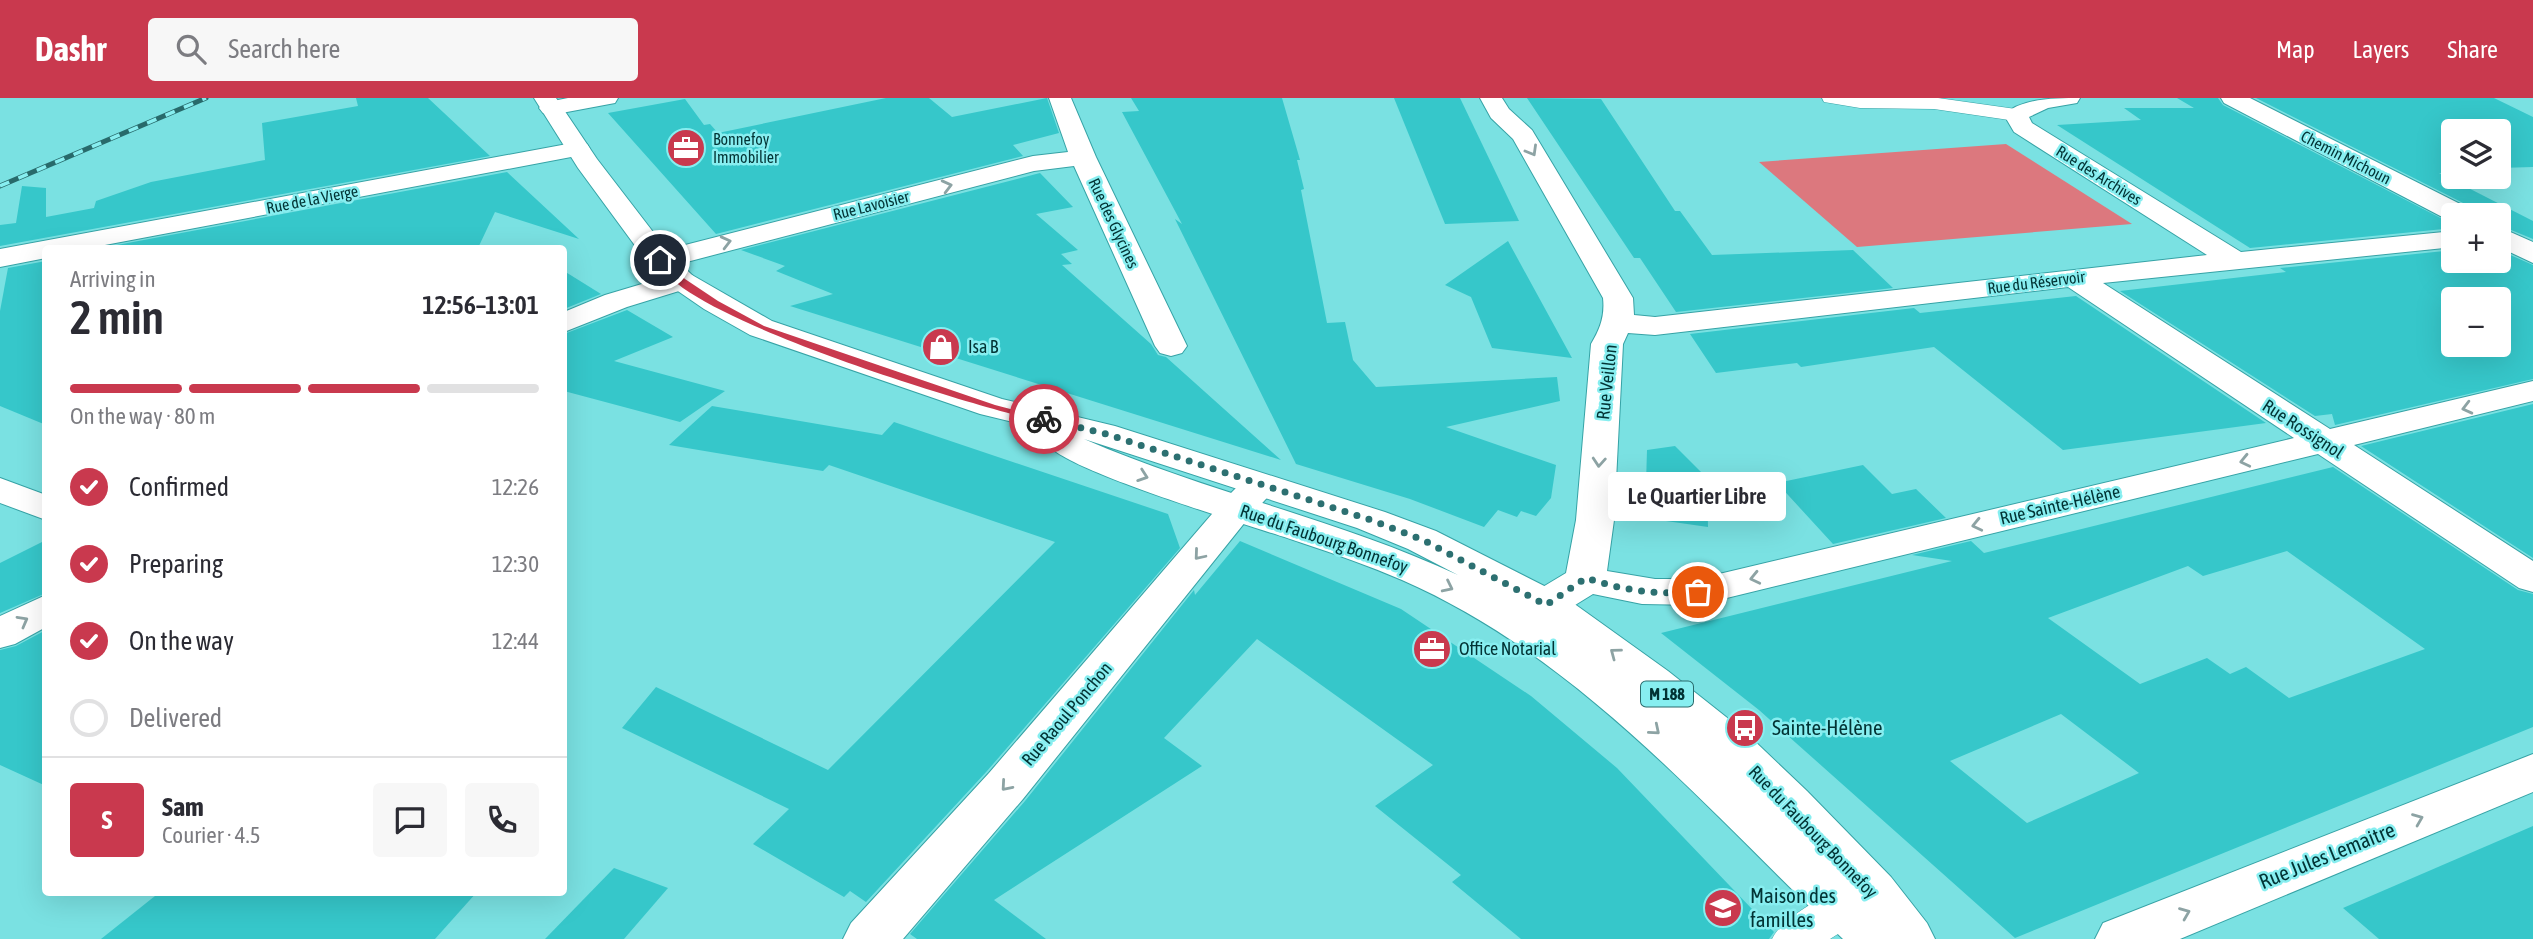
<!DOCTYPE html>
<html lang="en">
<head>
<meta charset="utf-8">
<style>
  :root { --surface:#fff; --page:#f7f7f7; --text:#2b2b33; --muted:#7c7c81; --line:#e1e1e2; --accent:#c9394e }
  body { margin:0; font-family:"Asap Condensed",sans-serif; background:var(--page); color:var(--text); height:100vh; display:flex; flex-direction:column; font-size:26px; white-space:nowrap }
  * { box-sizing:border-box; margin:0 }
  p { font-size:23px; color:var(--muted) }
  .icon { flex:none; width:38px; height:38px; fill:none; stroke:currentColor; stroke-width:2; stroke-linecap:round; stroke-linejoin:round }
  .map { position:relative; flex:1; overflow:hidden }
  .drawer { position:absolute; left:42px; top:147px; width:525px; height:651px; display:flex; flex-direction:column; background:var(--surface); border-radius:7px; box-shadow:0 7px 28px #0002 }
  .drawer>* { flex:none }
  .buttons { position:absolute; left:2441px; top:21px; display:grid; gap:14px }
  .buttons a { display:grid; place-items:center; width:70px; height:70px; border-radius:7px; background:var(--surface); box-shadow:0 7px 28px #0002; font-size:35px }
  .pin { position:absolute; display:grid; place-items:center; width:60px; height:60px; color:#fff; margin:-30px; border:4px solid #fff; border-radius:50%; box-shadow:0 2px 7px #0007 }
  .courier { position:absolute; display:grid; place-items:center; width:70px; height:70px; margin:-35px; border:5px solid #c9394e; border-radius:50%; background:#fff; color:#222; box-shadow:0 2px 9px #0007 }
  .bubble { position:absolute; height:49px; border-radius:7px; background:var(--surface); box-shadow:0 7px 28px #0002; font-size:23px; font-weight:600; line-height:49px; text-align:center }
  .overview em { font-style:normal; font-weight:600 }
  .overview div { display:flex; flex-direction:column-reverse }
  .overview { display:flex; align-items:center; justify-content:space-between; height:119px; padding:0 28px }
  h1 { font-size:46px; font-weight:600; line-height:52px }
  .bar { display:grid; grid-template-columns:repeat(4,1fr); gap:10px 7px; align-content:center; height:84px; padding:0 28px }
  .bar i { height:9px; border-radius:5px; background:var(--line) }
  .bar .current { background:var(--accent) }
  .bar p { grid-column:span 4 }
  .line { display:flex; align-items:center; gap:18px; padding:0 28px; border-top:2px solid var(--line) }
  .line div { flex:1 }
  .round { display:grid; place-items:center; flex:none; width:74px; height:74px; border-radius:7px; background:var(--page) }
  ol { padding:0 28px; list-style:none }
  li { display:flex; align-items:center; gap:21px; height:77px }
  li p { margin-inline-start:auto }
  li .icon { padding:7px; border-radius:50%; background:var(--accent); color:#fff; stroke-width:4 }
  li:last-child { color:var(--muted) }
  li i { width:38px; height:38px; border:4px solid var(--line); border-radius:50% }
  header { display:flex; align-items:center; gap:42px; box-sizing:border-box; height:98px; padding:0 35px; background:var(--accent); color:#fff }
  header strong { font-size:33px }
  nav { display:flex; gap:38px; margin-inline-start:auto; font-size:24px }
  .search { width:490px; height:63px; background:var(--page); display:flex; align-items:center; gap:18px; box-sizing:border-box; padding:0 24px; border-radius:7px; color:var(--muted); font-size:26px }
  .map>svg:first-child { display:block }
  .green { fill:#dc787e }
  .building { fill:#36c7ca; fill-rule:evenodd }
  .lines { fill:none; stroke-linecap:round; stroke-linejoin:round }
  .lane-casing { stroke:#36a3a6; stroke-width:1 }
  .street-casing { stroke:#36a3a6; stroke-width:2 }
  .primary-casing { stroke:#36a3a6; stroke-width:2 }
  .lane { fill:#fff; fill-rule:evenodd }
  .street { fill:#fff; fill-rule:evenodd }
  .primary { fill:#fff; fill-rule:evenodd }
  .rail-casing { stroke:#286a6b; stroke-width:5 }
  .rail { stroke:#87eef0; stroke-width:3.5; stroke-dasharray:10; stroke-linecap:butt }
  .oneway { stroke:#8da3a4 }
  .route { fill:#c9394e }
  .done { stroke:#2c7071; stroke-width:7; stroke-dasharray:0 12.6 }
  .labels { text-anchor:middle; stroke-width:5; stroke-linejoin:round; paint-order:stroke }
  .far-poi-label { font-size:16px; fill:#023334; stroke:#87eef0; text-anchor:start }
  .far-street-label { font-size:16px; fill:#023334; stroke:#87eef0 }
  .shield { fill:#87eef0; stroke:#2a6b6c; stroke-width:2 }
  .shield-label { font-size:16px; font-weight:bold; fill:#023334 }
  .poi-label { font-size:18px; fill:#023334; stroke:#87eef0; text-anchor:start }
  .street-label { font-size:18px; fill:#023334; stroke:#87eef0 }
  .near-poi-label { font-size:21px; fill:#023334; stroke:#87eef0; text-anchor:start }
  .near-street-label { font-size:21px; fill:#023334; stroke:#87eef0 }
</style>
</head>
<body>
<header>
<strong>Dashr</strong>
<div class="search"><svg class="icon" aria-label="search" viewBox="0 0 24 24"><circle cx="10" cy="10" r="6"/><path d="M15 15l6 6"/></svg>Search here</div>
<nav><a>Map</a><a>Layers</a><a>Share</a></nav>
</header>
<div class="map">
<svg width="2533" height="841" viewBox="0 0 2533 841">
  <rect width="100%" height="100%" fill="#7ae1e2"/>
  <polygon class="green" points="2006,46 2132,126 1857,149 1759,64"/>
  <g class="building">
    <polygon points="356,0 428,0 490,58 0,148 0,127 16,125 22,88 46,90 46,119 94,110 96,103 151,84 265,62 262,25 358,8"/>
    <polygon points="886,0 929,0 952,19 1047,0 1059,35 1013,47 1023,58 716,136 608,15 685,1 704,27 710,26 718,35"/>
    <polygon points="1131,0 1282,0 1300,62 1297,62 1304,91 1301,92 1327,225 1345,224 1353,262 1376,289 1557,279 1560,303 1446,329 1556,367 1551,400 1536,418 1521,413 1517,419 1498,412 1484,429 1410,401 1296,366 1175,121 1182,126 1122,14 1139,13"/>
    <polygon points="1394,0 1460,0 1519,123 1445,126"/>
    <polygon points="1527,0 1601,1 1675,113 1680,113 1712,157 1853,152 1893,190 1676,214 1640,160 1634,160"/>
    <polygon points="2177,0 2218,0 2223,7 2454,127 2454,130 2250,150 2057,27 2141,22 2124,10 2194,10"/>
    <polygon points="2256,0 2494,0 2533,19 2533,69 2499,70 2499,33 2454,33 2454,71 2443,71 2450,75 2439,75 2533,123 2533,141 2499,127 2499,117 2477,117 2471,109"/>
    <polygon points="507,74 579,141 495,114 478,150 101,150"/>
    <polygon points="1040,75 1073,109 1036,116 1078,152 1061,156 1072,166 1062,167 1151,246 1158,257 1166,259 1281,362 790,208 833,196 776,173 785,168 741,152"/>
    <polygon points="1508,143 1572,260 1492,250 1471,199 1445,187"/>
    <path d="M2454,152v11h45v-11l34,15v114l-198,46 -3,-11 -17,2 -195,-125 166,-19 -6,-4zM2454,201h45v46h-45z"/>
    <polygon points="46,163 46,327 0,308 0,213 8,170"/>
    <polygon points="564,173 601,196 564,211"/>
    <polygon points="2076,198 2266,325 2063,352 1934,249 1801,269 1797,265 1716,275 1690,236 1914,210 1920,215"/>
    <polygon points="627,212 673,239 614,263 725,293 680,324 564,293 564,236"/>
    <polygon points="2533,306 2533,460 2361,348"/>
    <polygon points="712,308 882,337 894,324 1168,416 1180,450 987,673 866,804 850,793 844,799 753,746 789,711 622,630 656,589 828,672 1055,444 829,367 823,373 669,347"/>
    <polygon points="1675,348 1707,380 1708,429 1645,420 1647,352"/>
    <polygon points="1863,367 1892,396 1916,391 1946,420 1833,446 1777,385"/>
    <path d="M2333,369l185,123 15,4v133l-518,211 -256,-228 -98,-77 291,-72 -40,-6 59,-14 13,12zM2287,453l138,98 -136,49 -43,-31 -16,7 -23,-16 -67,26 -92,-66 140,-52 15,10zM2061,616l78,59 -112,50 -77,-62z"/>
    <polygon points="46,442 46,495 0,515 0,465"/>
    <polygon points="1240,443 1401,511 1531,598 1617,670 1774,834 1769,841 1521,841 1452,784 1461,777 1375,708 1433,667 1257,541 1164,640 1202,668 994,802 1046,841 917,841 910,836 1025,703 1194,492 1195,497"/>
    <polygon points="46,532 46,688 0,667 0,552 16,548"/>
    <polygon points="2533,728 2533,841 2379,841 2343,810"/>
    <polygon points="614,770 668,790 624,841 545,841"/>
    <polygon points="160,794 477,794 435,841 101,841"/>
  </g>
  <g class="lines">
    <defs>
      <g id="lane">
        <polygon points="1822,0 1938,0 2016,11 2026,17 2016,23 1934,11 1860,10 1824,4"/>
        <path d="M1858,783l15,5 7,13 -7,13 -43,27h-58c11,-23 61,-49 86,-58z"/>
      </g>
      <g id="street">
        <polygon points="568,0 618,0 615,5 551,17 543,15 539,10 543,5"/>
        <polygon points="1049,0 1071,0 1096,59 1187,248 1182,255 1171,258 1160,255 1155,248 1074,68 1034,73 660,171 650,168 646,162 650,156 1033,58 1068,54"/>
        <path d="M1480,0h22l7,11 23,21 101,168 1,17 21,2 552,-62 -193,-123 -10,-17c17,-17 52,-17 76,-17l-3,5 -29,5 -19,9 3,6 209,129 213,-21v16l-351,36 227,146 203,-48v20l-179,44 179,116v31l-14,-4 -201,-134 -620,151 -56,-1 -49,-10 -60,37 -15,4 -15,-4 -6,-10 6,-10 63,-38 10,-53 15,-176c9,-15 14,-28 12,-46l-90,-159 -22,-21zM2068,189l226,151 -596,141h-43l-48,-8 7,-51 9,-176 5,-11 27,2z"/>
        <polygon points="2221,0 2250,0 2470,111 2474,117 2454,117 2454,124 2450,123 2224,5"/>
        <polygon points="578,44 587,46 590,51 587,56 89,150 46,150 46,160 0,169 0,151"/>
        <polygon points="2499,129 2533,144 2533,165 2499,149"/>
        <polygon points="682,174 692,177 697,183 692,189 627,209 564,234 564,214 605,197"/>
        <polygon points="1260,376 1273,379 1279,387 1250,418 1023,701 903,841 843,841 851,825 989,675 1224,402 1247,379"/>
        <polygon points="0,380 46,397 46,422 0,405"/>
        <polygon points="46,497 46,529 15,546 0,550 0,518"/>
        <polygon points="2533,656 2533,694 2180,841 2095,841 2103,825"/>
      </g>
      <path id="primary" d="M534,0h22l41,61 73,95 22,21 80,46 230,78 113,27 270,86 51,19 126,64 106,76 77,61 62,59 84,86 36,46 8,16h-92c-138,-131 -263,-281 -441,-359 -33,-14 -66,-26 -100,-37 -43,-15 -235,-71 -255,-99l5,-8 10,-2 -82,-20 -230,-79 -46,-26 -32,-22 -22,-21 -72,-98zM1084,341l273,89 51,21 50,26c-121,-56 -252,-83 -374,-136z"/>
    </defs>
    <use href="#lane" class="lane-casing"/>
    <use href="#street" class="street-casing"/>
    <use href="#primary" class="primary-casing"/>
    <use href="#lane" class="lane"/>
    <use href="#street" class="street"/>
    <use href="#primary" class="primary"/>
    <defs>
      <polyline id="rail" points="0,88 206,0"/>
    </defs>
    <use href="#rail" class="rail-casing"/>
    <use href="#rail" class="rail"/>
  </g>
  <defs><path id="oneway-chevron" d="M-2-3.5L2.5 0L-2 3.5" fill="none" stroke-width="1.6" stroke-linecap="round" stroke-linejoin="round" transform="scale(1.75)"/></defs>
  <g class="oneway">
    <use href="#oneway-chevron" transform="translate(1532 53) rotate(60)"/>
    <use href="#oneway-chevron" transform="translate(947 88) rotate(-14)"/>
    <use href="#oneway-chevron" transform="translate(726 144) rotate(-14)"/>
    <use href="#oneway-chevron" transform="translate(2467 310) rotate(166)"/>
    <use href="#oneway-chevron" transform="translate(2245 363) rotate(167)"/>
    <use href="#oneway-chevron" transform="translate(1599 364) rotate(94)"/>
    <use href="#oneway-chevron" transform="translate(1143 378) rotate(19)"/>
    <use href="#oneway-chevron" transform="translate(1977 427) rotate(167)"/>
    <use href="#oneway-chevron" transform="translate(1199 457) rotate(130)"/>
    <use href="#oneway-chevron" transform="translate(1755 480) rotate(167)"/>
    <use href="#oneway-chevron" transform="translate(1448 489) rotate(26)"/>
    <use href="#oneway-chevron" transform="translate(23 523) rotate(-29)"/>
    <use href="#oneway-chevron" transform="translate(1615 555) rotate(-143)"/>
    <use href="#oneway-chevron" transform="translate(1655 632) rotate(40)"/>
    <use href="#oneway-chevron" transform="translate(1006 688) rotate(131)"/>
    <use href="#oneway-chevron" transform="translate(2418 721) rotate(-22)"/>
    <use href="#oneway-chevron" transform="translate(2185 815) rotate(-22)"/>
  </g>
  <path class="route" d="M657,160h6l22,21 33,22 46,25 231,79 54,14 -5,3c-60,-13 -378,-107 -387,-164z"/>
  <g class="lines">
    <path class="done" d="M1044,321l59,14 268,87 52,20 123,65 40,-27c39,13 72,17 112,14"/>
  </g>
  <defs>
    <symbol id="office-disc" viewBox="-11 -11 22 22"><circle r="9.5" fill="#c9394e" stroke="#87eef0"/><path d="M-6-3h4V-5.5h4V-3h4V5H-6ZM-1-4.5V-3h2v-1.5ZM-6 0V1H6V0Z" fill="#fff"/></symbol>
    <symbol id="shop-disc" viewBox="-11 -11 22 22"><circle r="9.5" fill="#c9394e" stroke="#87eef0"/><path d="M-5-2.5h2.3a2.7 3.5 0 0 1 5.4 0H5L5.5 6h-11ZM-1.5-2.5h3a1.5 2.3 0 0 0-3 0Z" fill="#fff"/></symbol>
    <symbol id="bus-disc" viewBox="-11 -11 22 22"><circle r="9.5" fill="#c9394e" stroke="#87eef0"/><path d="M-5-6H5V4H4V6H2V4H-2V6H-4V4H-5ZM-3.5-4V0h7V-4ZM-3.5 1.2v1.5H-2V1.2ZM2 1.2v1.5H3.5V1.2Z" fill="#fff"/></symbol>
    <symbol id="school-disc" viewBox="-11 -11 22 22"><circle r="9.5" fill="#c9394e" stroke="#87eef0"/><path d="M0-5L7-2L0 1L-7-2ZM-4 1L0 2.5L4 1V4Q0 6-4 4Z" fill="#fff"/></symbol>
  </defs>
  <g fill-rule="evenodd">
    <use href="#office-disc" x="664" y="28" width="44" height="44"/>
    <use href="#shop-disc" x="919" y="227" width="44" height="44"/>
    <use href="#office-disc" x="1410" y="529" width="44" height="44"/>
    <use href="#bus-disc" x="1723" y="608" width="44" height="44"/>
    <use href="#school-disc" x="1701" y="788" width="44" height="44"/>
  </g>
  <g class="labels">
    <g class="far-poi-label">
      <text x="713" y="47">Bonnefoy<tspan x="713" dy="18">Immobilier</tspan></text>
    </g>
    <g class="far-street-label">
      <text transform="translate(2346 59) rotate(27)" y="6">Chemin Michoun</text>
      <text transform="translate(2099 77) rotate(32)" y="6">Rue des Archives</text>
      <text transform="translate(312 101) rotate(-11)" y="6">Rue de la Vierge</text>
      <text transform="translate(871 107) rotate(-14)" y="6">Rue Lavoisier</text>
      <text transform="translate(1114 125) rotate(65)" y="6">Rue des Glycines</text>
      <text transform="translate(2036 184) rotate(-7)" y="6">Rue du Réservoir</text>
    </g>
    <rect class="shield" x="1641" y="583.5" width="52" height="25" rx="5"/>
    <g class="shield-label">
      <text x="1667" y="602">M 188</text>
    </g>
    <g class="poi-label">
      <text x="968" y="255">Isa B</text>
      <text x="1459" y="557">Office Notarial</text>
    </g>
    <g class="street-label">
      <text transform="translate(1607 284) rotate(-84)" y="6">Rue Veillon</text>
      <text transform="translate(2303 331) rotate(33)" y="6">Rue Rossignol</text>
      <text transform="translate(2060 407) rotate(-13)" y="6">Rue Sainte-Hélène</text>
      <text transform="translate(1324 441) rotate(19)" y="6">Rue du Faubourg Bonnefoy</text>
      <text transform="translate(1067 616) rotate(-50)" y="6">Rue Raoul Ponchon</text>
      <text transform="translate(1813 734) rotate(46)" y="6">Rue du Faubourg Bonnefoy</text>
    </g>
    <g class="near-poi-label">
      <text x="1772" y="637">Sainte-Hélène</text>
      <text x="1750" y="805">Maison des<tspan x="1750" dy="24">familles</tspan></text>
    </g>
    <g class="near-street-label">
      <text transform="translate(2327 758) rotate(-22)" y="7">Rue Jules Lemaitre</text>
    </g>
  </g>
</svg>
<div class="buttons">
<a><svg class="icon" aria-label="layers" viewBox="0 0 24 24"><path d="M12 4l9 5-9 5-9-5zM3 14l9 5 9-5"/></svg></a>
<a>+</a>
<a>−</a>
</div>
<div class="pin" style="left:1698px;top:494px;background:#ea580c"><svg class="icon" aria-label="bag" viewBox="0 0 24 24"><path d="M5 8h14l-1 12H6zM9 8a3 3 0 0 1 6 0"/></svg></div>
<div class="pin" style="left:660px;top:162px;background:#1f2937"><svg class="icon" aria-label="home" viewBox="0 0 24 24"><path d="M3 11l9-7 9 7M6 9v11h12V9"/></svg></div>
<div class="courier" style="left:1044px;top:321px"><svg class="icon" aria-label="bike" viewBox="0 0 24 24"><circle cx="6" cy="16" r="4"/><circle cx="18" cy="16" r="4"/><path d="M6 16l4-8h5l3 8M10 8l3 8H6M13 5h3"/></svg></div>
<div class="bubble" style="left:1608px;top:374px;width:178px">Le Quartier Libre</div>
<section class="drawer">
<div class="overview"><div><h1>2 min</h1><p>Arriving in</p></div><em>12:56–13:01</em></div>
<div class="bar"><i class="current"></i><i class="current"></i><i class="current"></i><i></i><p>On the way · 80 m</p></div>
<ol>
<li><svg class="icon" aria-label="check" viewBox="0 0 24 24"><path d="M5 12l5 5 9-10"/></svg>Confirmed<p>12:26</p></li>
<li><svg class="icon" aria-label="check" viewBox="0 0 24 24"><path d="M5 12l5 5 9-10"/></svg>Preparing<p>12:30</p></li>
<li><svg class="icon" aria-label="check" viewBox="0 0 24 24"><path d="M5 12l5 5 9-10"/></svg>On the way<p>12:44</p></li>
<li><i></i>Delivered</li>
</ol>
<div class="line" style="height:126px"><b class="round" style="background:var(--accent);color:#fff">S</b><div><b>Sam</b><p>Courier · 4.5</p></div><a class="round"><svg class="icon" aria-label="chat" viewBox="0 0 24 24"><path d="M4 5h16v11H9l-5 4z"/></svg></a><a class="round"><svg class="icon" aria-label="phone" viewBox="0 0 24 24"><path d="M5 4h4l2 5-3 2q2 4 5 5l2-3 5 2v4C11 20 4 13 5 4z"/></svg></a></div>
</section>
</div>
</body>
</html>
